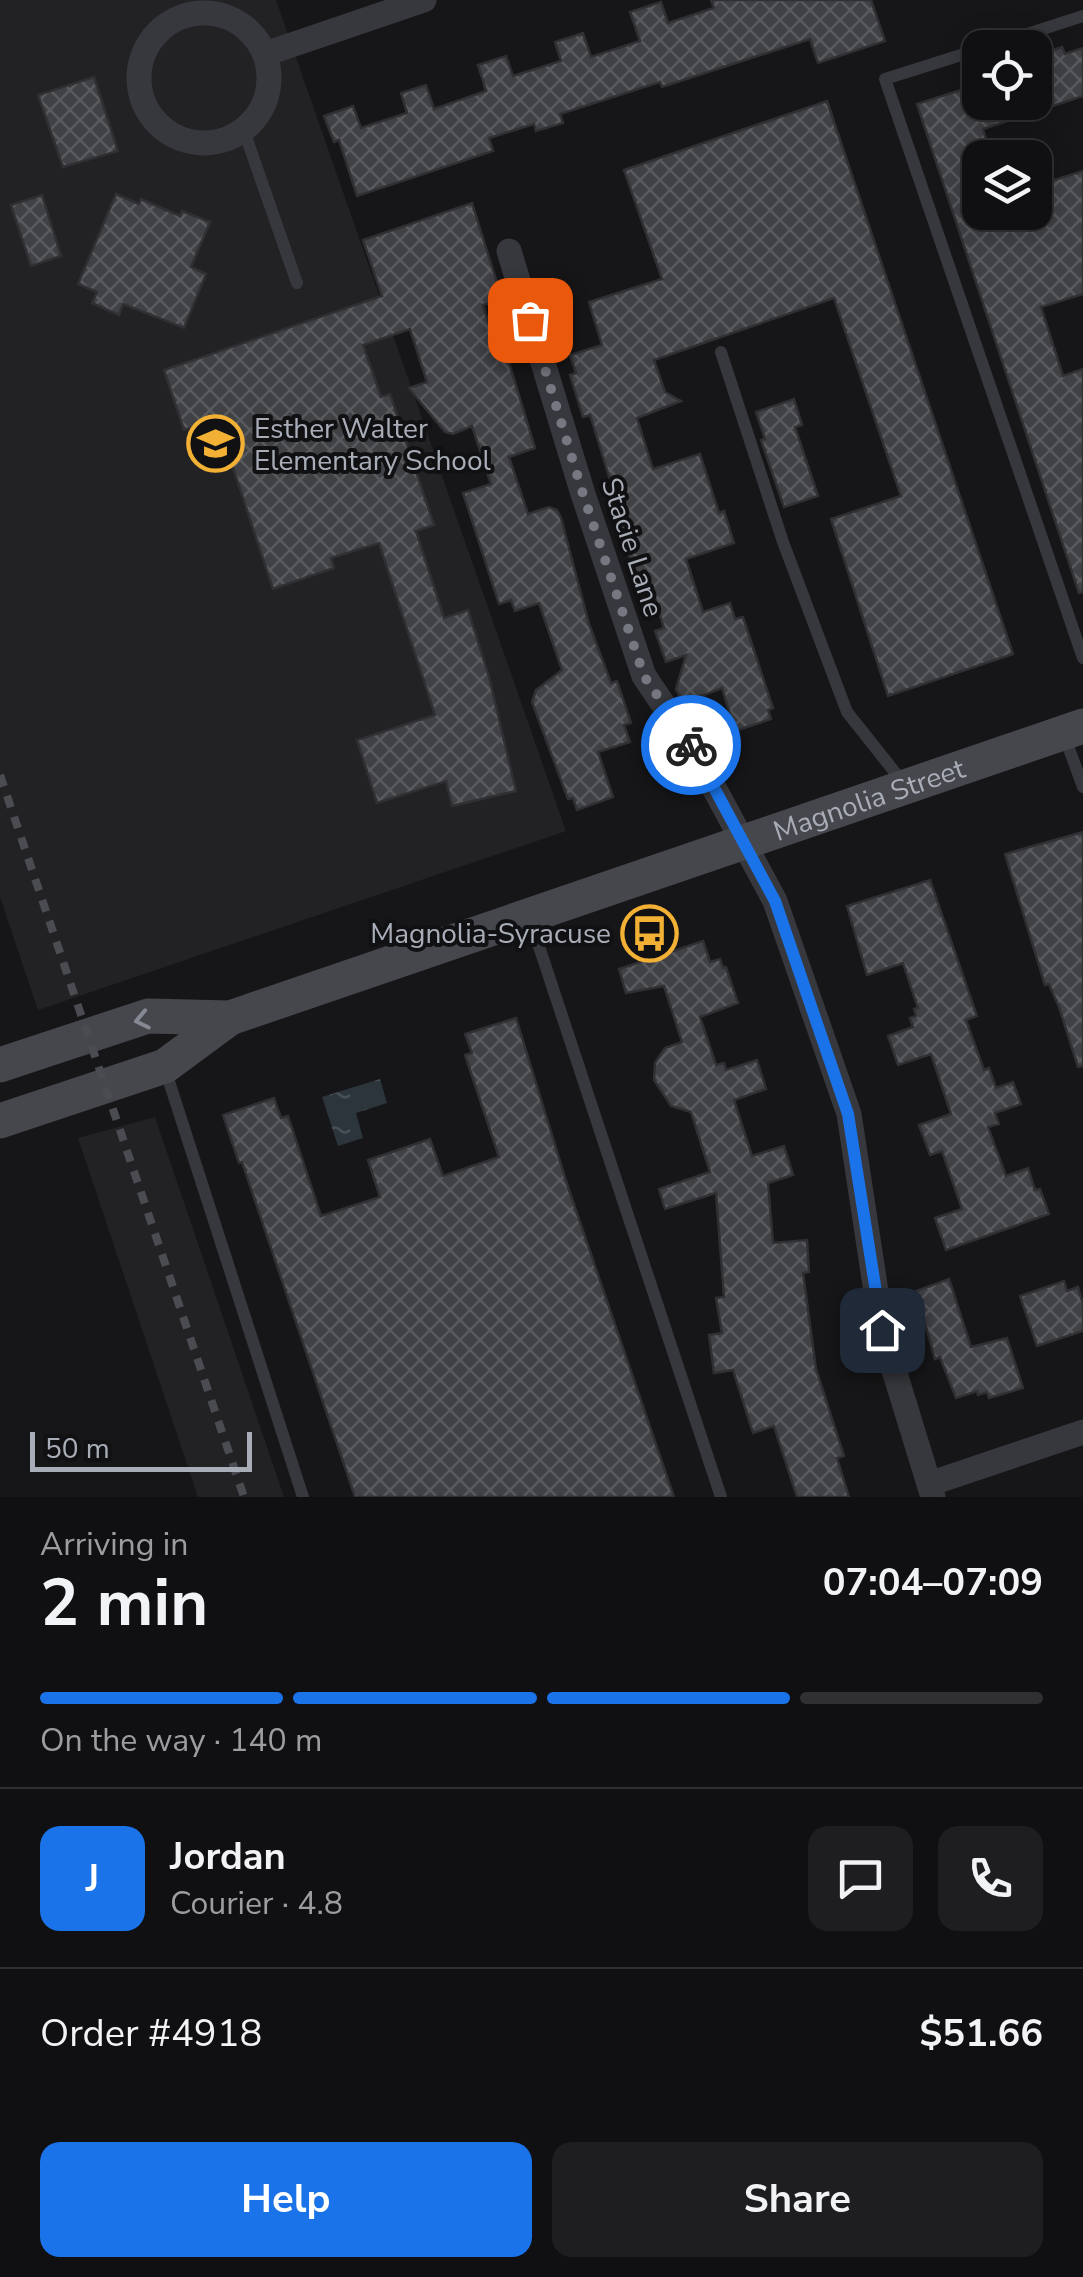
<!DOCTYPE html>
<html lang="en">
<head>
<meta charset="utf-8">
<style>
  :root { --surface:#101012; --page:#1e1e20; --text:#f1f3f6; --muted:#9c9d9f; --line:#303032; --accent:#1a73e8 }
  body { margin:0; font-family:"Nunito Sans",sans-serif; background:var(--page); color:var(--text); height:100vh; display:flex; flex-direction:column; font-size:38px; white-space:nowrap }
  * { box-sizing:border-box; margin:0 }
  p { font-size:32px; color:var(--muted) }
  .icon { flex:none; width:55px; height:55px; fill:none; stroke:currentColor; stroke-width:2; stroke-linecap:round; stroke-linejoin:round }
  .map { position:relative; height:1497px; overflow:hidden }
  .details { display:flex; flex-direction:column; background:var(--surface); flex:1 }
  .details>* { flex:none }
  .buttons { position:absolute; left:962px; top:30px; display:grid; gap:20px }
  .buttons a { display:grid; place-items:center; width:90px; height:90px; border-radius:20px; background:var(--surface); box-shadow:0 5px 25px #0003,0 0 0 2px var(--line); font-size:50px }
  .scale { position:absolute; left:30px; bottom:25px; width:222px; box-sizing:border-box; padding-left:10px; border:5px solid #a8adb8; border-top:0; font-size:28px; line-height:35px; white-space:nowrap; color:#a8adb8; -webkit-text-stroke:8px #111113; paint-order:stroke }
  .pin { position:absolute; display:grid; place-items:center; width:85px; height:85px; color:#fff; margin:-42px; border-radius:20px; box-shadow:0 5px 15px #0006 }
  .courier { position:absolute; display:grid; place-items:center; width:100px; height:100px; margin:-50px; border:8px solid #1a73e8; border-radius:50%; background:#fff; color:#222; box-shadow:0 2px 12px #0007 }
  .summary em { font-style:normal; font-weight:700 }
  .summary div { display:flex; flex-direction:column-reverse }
  .summary { display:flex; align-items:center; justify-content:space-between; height:170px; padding:0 40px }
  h1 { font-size:65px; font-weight:700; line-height:75px }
  .bar { display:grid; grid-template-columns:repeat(4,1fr); gap:15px 10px; align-content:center; height:120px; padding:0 40px }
  .bar i { height:12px; border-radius:8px; background:var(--line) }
  .bar .on { background:var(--accent) }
  .bar p { grid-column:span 4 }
  .line { display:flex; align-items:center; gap:25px; padding:0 40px; border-top:2px solid var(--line) }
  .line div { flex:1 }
  .round { display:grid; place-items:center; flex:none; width:105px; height:105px; border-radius:20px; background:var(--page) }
  .cta { display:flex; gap:20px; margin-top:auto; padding:20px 40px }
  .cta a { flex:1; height:115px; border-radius:20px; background:var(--accent); color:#fff; font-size:40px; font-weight:700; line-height:115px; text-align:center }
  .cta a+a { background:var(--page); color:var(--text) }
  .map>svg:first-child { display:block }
  .built { fill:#222225 }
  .water { fill:url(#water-ripples) }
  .building { fill:url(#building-cross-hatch); stroke:#303034; stroke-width:2.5 }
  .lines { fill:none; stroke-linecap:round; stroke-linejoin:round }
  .lane { stroke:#37383d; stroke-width:12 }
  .street { stroke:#37383d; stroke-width:25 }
  .secondary { stroke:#45474d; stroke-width:35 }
  .rail { stroke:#4a4c52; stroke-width:8; stroke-dasharray:12 10; stroke-linecap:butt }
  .oneway { stroke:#858993 }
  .done { stroke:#757880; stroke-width:10; stroke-dasharray:0 18 }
  .route { stroke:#1a73e8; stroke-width:12 }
  .labels { text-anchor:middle; stroke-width:8; stroke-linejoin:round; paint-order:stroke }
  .poi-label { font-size:28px; fill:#a8adb8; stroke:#111113; text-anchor:start }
  .street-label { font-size:28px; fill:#a8adb8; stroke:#111113 }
</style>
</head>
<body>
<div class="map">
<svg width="1083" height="1497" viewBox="0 0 1083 1497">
  <defs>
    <pattern id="water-ripples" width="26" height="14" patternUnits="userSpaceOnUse" patternTransform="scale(2.5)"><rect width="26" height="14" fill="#2c353c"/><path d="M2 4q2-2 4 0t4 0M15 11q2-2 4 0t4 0" fill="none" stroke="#485056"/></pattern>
    <pattern id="building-cross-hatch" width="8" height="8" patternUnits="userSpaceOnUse" patternTransform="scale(2.5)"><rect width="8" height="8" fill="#404145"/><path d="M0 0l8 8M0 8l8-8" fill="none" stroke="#595a5e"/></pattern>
  </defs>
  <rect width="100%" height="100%" fill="#161618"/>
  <g class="built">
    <polygon points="0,0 276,0 566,831 38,1010 0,897"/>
    <polygon points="155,1117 284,1497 198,1497 78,1138"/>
  </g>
  <polygon class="water" points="380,1079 387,1103 356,1113 363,1138 338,1146 322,1097"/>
  <g class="building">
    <polygon points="711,0 871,0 885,41 818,63 810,39 662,87 660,82 560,114 563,123 536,131 534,124 489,138 493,151 357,196 339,140 334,142 324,116 353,106 361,128 407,113 401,93 426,85 434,109 486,91 478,65 506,56 513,76 561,61 555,42 583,33 591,57 640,41 630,12 661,2 668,23 714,8"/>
    <polygon points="1062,47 1065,54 1083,48 1083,96 983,129 992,158 980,158 980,212 1035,212 1035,186 1083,171 1083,294 1041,307 1063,376 1083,369 1083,592 1079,593 917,104 980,84 980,102 1035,102 1035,56"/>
    <polygon points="94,77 118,151 63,167 38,95"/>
    <polygon points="827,101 1013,654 888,696 831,519 901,496 834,298 654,360 665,392 681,401 637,418 653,469 700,454 719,513 724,511 734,543 686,559 703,612 730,603 735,619 743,617 773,708 768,710 771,719 735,731 722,688 689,701 680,697 676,689 686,655 666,662 655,631 664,628 646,572 636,576 616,517 613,518 602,486 611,483 590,415 583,417 570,375 576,373 570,355 602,345 589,302 662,279 624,170"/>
    <polygon points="116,194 139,204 141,199 180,216 182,211 210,222 191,267 206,274 184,328 123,304 119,315 92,303 97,292 78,284"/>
    <polygon points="42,195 61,256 31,266 11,205"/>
    <polygon points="472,203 502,299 483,305 497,348 504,346 535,448 509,457 528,514 549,507 557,510 561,518 589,624 611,683 617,681 631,723 624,725 630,742 598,752 613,797 577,810 573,798 568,799 532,702 536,690 562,670 539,603 515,611 511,600 499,604 463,493 491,484 472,426 453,434 445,432 409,388 427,382 410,329 363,345 381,397 390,394 434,525 416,531 444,618 468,610 489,677 516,791 452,806 446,781 377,803 357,740 435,715 379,543 331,558 334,568 273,589 217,419 184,430 164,370 382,296 363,240"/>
    <polygon points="794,399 802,425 795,427 818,496 784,507 761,440 765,439 756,412"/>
    <polygon points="1083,832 1083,1066 1078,1067 1059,1007 1049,984 1045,985 1005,854"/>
    <polygon points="930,880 977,1016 966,1020 984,1070 989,1068 996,1088 1013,1082 1021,1104 995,1113 999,1124 988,1127 1006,1176 1028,1168 1035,1190 1040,1189 1049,1214 946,1250 935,1218 962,1209 942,1151 930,1155 919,1125 951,1114 931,1054 898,1065 888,1036 913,1027 910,1018 916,1016 914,1009 918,1008 903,963 867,975 847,906"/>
    <polygon points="703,941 710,962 720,959 723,968 726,967 738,1003 700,1017 716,1065 724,1063 726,1070 757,1060 766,1089 734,1100 752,1156 784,1146 793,1175 768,1183 773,1243 807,1240 809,1272 803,1273 816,1369 844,1456 837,1458 849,1497 797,1497 774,1426 753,1433 733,1370 714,1373 709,1335 722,1333 716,1298 724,1297 716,1193 665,1209 659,1189 710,1172 691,1112 671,1106 654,1080 655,1063 665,1048 682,1042 664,986 626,993 619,969"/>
    <polygon points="516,1018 568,1187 674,1497 355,1497 242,1162 239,1163 223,1115 274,1098 281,1118 288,1116 321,1216 380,1197 368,1160 430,1139 443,1176 499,1157 465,1055 472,1053 465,1034"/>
    <polygon points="949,1279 971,1347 1007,1338 1023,1388 989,1398 987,1392 978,1395 977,1391 956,1398 940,1357 935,1359 916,1291"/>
    <polygon points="1064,1281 1067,1291 1078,1287 1083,1304 1083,1331 1037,1346 1020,1296"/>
  </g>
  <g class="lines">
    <g class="lane">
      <polyline points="984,48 1083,16"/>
      <polyline points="980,49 885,79 1083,658"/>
      <polyline points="244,131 297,283"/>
      <polyline points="721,352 783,542 847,712 905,785"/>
      <polyline points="1064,735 1083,787"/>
      <polyline points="529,916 721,1497"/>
      <polyline points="165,1069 303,1497"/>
    </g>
    <g class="street">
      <circle cx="204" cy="78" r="65"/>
      <polyline points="265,54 424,0"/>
      <polyline points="509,251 583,494 644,676 692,747 775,901 849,1114 882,1331 933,1497"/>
      <polyline points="929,1484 1083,1432"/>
    </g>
    <g class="secondary">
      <polyline points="0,1065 148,1016 230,1018"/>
      <path id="s1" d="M0,1121l165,-55 65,-48 853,-292"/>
    </g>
    <polyline class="rail" points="0,775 244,1497"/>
  </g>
  <defs><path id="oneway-chevron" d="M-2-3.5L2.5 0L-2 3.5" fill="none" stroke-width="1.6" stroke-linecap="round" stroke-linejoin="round" transform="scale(2.5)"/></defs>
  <use class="oneway" href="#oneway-chevron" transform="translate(142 1020) rotate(168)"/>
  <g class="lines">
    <polyline class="done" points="530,320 583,494 644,676 691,745"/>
    <polyline class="route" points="691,745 775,901 848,1114 882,1330"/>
  </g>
  <defs>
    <symbol id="school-ring" viewBox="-11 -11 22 22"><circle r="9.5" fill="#111113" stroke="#f2b134" stroke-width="1.5"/><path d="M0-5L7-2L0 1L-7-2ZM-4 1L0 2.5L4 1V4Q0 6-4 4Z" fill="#f2b134"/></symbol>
    <symbol id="bus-ring" viewBox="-11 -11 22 22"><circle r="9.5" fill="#111113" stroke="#f2b134" stroke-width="1.5"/><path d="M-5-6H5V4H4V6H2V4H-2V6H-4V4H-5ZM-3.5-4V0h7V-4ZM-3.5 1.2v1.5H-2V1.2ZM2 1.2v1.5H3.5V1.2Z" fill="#f2b134"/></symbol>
  </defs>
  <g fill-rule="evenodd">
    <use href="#school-ring" x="184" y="412" width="63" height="63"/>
    <use href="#bus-ring" x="618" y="902" width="63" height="63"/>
  </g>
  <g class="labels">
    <g class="poi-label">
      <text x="254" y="438">Esther Walter<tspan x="254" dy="32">Elementary School</tspan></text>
      <text x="611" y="943" text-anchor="end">Magnolia-Syracuse</text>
    </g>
    <g class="street-label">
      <text transform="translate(633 547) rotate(72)" y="10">Stacie Lane</text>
      <text dy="10" stroke="none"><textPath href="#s1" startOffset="930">Magnolia Street</textPath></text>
    </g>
  </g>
</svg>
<div class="buttons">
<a><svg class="icon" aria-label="locate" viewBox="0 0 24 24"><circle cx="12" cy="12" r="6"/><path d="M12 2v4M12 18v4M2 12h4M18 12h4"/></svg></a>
<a><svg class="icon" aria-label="layers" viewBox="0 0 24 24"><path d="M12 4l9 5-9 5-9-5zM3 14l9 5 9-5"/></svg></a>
</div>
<div class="scale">50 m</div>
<div class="pin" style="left:530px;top:320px;background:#ea580c"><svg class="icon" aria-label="bag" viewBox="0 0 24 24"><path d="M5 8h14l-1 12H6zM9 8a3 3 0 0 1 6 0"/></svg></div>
<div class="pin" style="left:882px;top:1330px;background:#1f2937"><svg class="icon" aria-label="home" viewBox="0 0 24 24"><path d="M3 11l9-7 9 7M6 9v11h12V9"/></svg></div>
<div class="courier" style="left:691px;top:745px"><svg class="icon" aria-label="bike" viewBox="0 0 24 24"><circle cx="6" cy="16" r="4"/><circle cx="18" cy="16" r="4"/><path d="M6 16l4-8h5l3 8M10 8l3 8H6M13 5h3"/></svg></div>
</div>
<section class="details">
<div class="summary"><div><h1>2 min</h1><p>Arriving in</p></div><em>07:04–07:09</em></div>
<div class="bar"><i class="on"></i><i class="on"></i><i class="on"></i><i></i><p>On the way · 140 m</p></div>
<div class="line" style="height:180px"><b class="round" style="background:var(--accent);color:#fff">J</b><div><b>Jordan</b><p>Courier · 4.8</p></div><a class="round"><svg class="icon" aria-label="chat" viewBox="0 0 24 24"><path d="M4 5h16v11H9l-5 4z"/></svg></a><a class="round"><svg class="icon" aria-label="phone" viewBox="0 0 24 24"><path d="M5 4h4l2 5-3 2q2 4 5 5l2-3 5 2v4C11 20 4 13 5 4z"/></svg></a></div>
<div class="line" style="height:130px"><div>Order #4918</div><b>$51.66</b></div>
<div class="cta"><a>Help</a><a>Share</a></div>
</section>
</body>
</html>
